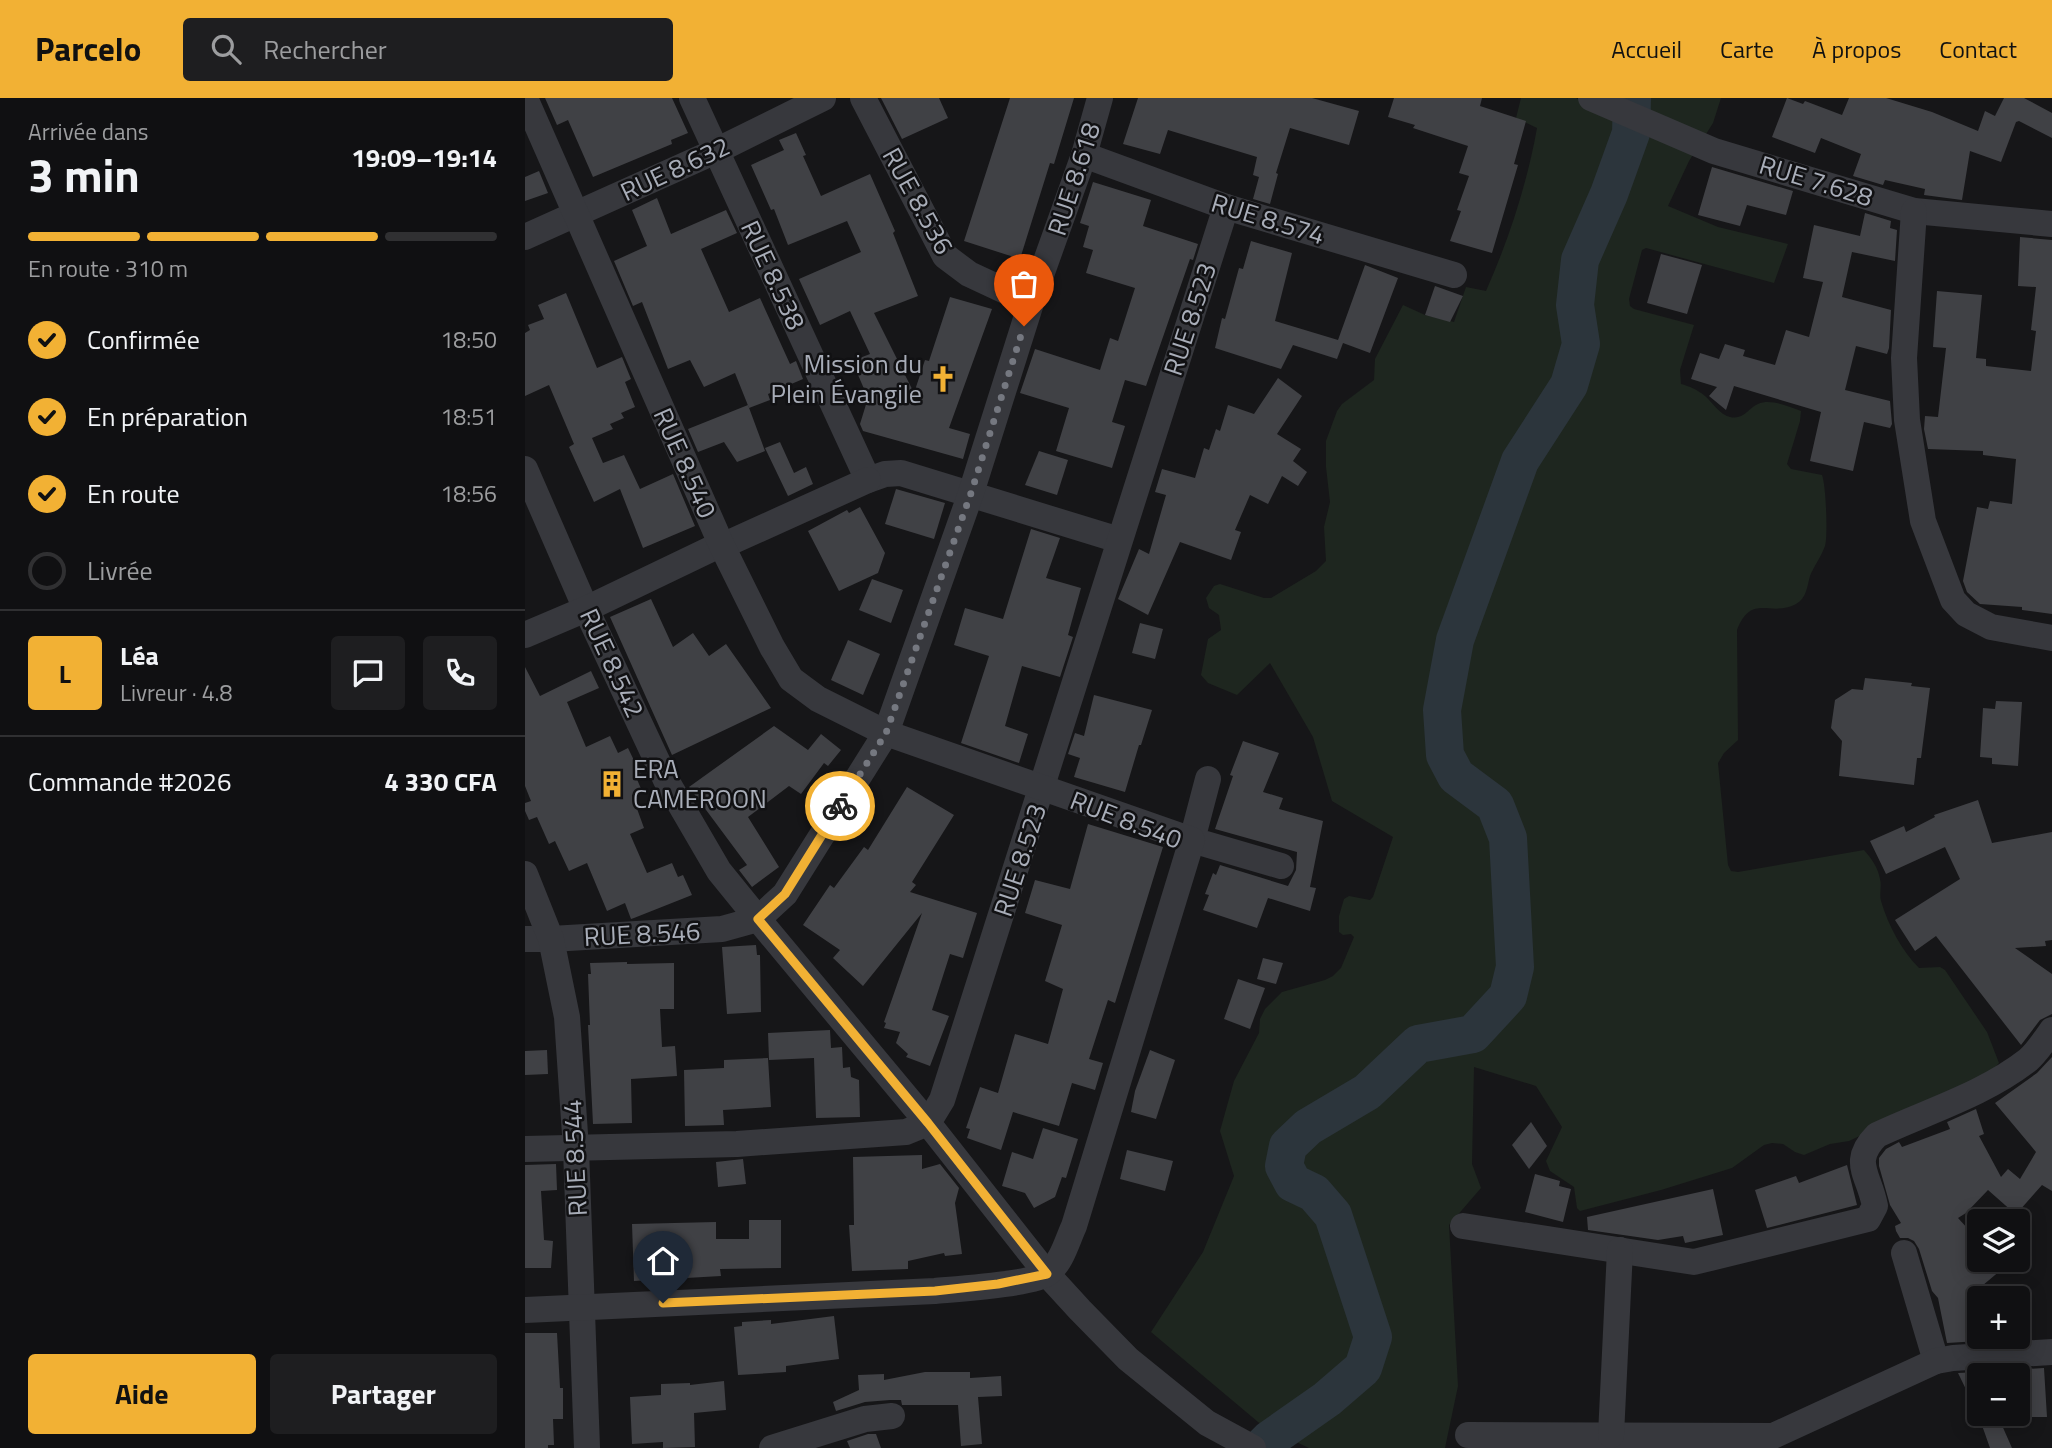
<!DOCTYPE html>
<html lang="fr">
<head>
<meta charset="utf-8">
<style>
  :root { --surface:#101012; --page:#1e1e20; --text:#f1f3f6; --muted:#9c9d9f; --line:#303032; --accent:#f2b134 }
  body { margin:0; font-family:"Titillium Web",sans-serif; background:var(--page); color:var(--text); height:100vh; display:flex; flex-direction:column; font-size:26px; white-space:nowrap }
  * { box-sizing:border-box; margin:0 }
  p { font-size:23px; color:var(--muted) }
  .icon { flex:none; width:38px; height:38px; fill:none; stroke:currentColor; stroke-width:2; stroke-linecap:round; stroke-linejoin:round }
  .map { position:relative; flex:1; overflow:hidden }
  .panel { display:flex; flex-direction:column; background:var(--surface); width:525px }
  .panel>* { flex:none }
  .fabs { position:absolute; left:1442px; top:1111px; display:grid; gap:14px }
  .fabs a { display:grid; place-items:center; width:63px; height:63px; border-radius:7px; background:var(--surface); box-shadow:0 4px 18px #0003,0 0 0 2px var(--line); font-size:35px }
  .pin { position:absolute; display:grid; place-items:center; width:60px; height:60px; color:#fff; margin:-72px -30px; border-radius:50% 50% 50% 0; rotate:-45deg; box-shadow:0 0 7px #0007 }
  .pin .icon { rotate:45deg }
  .courier { position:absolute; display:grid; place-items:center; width:70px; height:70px; margin:-35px; border:5px solid #f2b134; border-radius:50%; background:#fff; color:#222; box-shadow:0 2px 9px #0007 }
  .summary em { font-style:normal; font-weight:700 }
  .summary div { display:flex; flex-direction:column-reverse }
  .summary { display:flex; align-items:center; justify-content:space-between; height:119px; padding:0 28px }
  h1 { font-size:46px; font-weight:700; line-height:52px }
  .bar { display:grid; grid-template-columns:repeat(4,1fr); gap:10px 7px; align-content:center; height:84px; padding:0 28px }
  .bar i { height:9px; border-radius:5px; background:var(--line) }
  .bar .on { background:var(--accent) }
  .bar p { grid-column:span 4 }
  .line { display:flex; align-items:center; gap:18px; padding:0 28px; border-top:2px solid var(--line) }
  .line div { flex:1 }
  .round { display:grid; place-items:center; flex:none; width:74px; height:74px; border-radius:7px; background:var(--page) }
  ol { padding:0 28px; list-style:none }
  li { display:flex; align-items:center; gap:21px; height:77px }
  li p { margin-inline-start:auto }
  li .icon { padding:7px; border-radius:50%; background:var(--accent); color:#111; stroke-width:4 }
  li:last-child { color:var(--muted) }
  li i { width:38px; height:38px; border:4px solid var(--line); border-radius:50% }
  .action { display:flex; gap:14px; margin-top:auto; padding:14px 28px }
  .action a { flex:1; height:80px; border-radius:7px; background:var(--accent); color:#111; font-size:28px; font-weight:700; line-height:80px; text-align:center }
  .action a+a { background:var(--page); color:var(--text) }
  header { display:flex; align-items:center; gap:42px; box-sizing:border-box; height:98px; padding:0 35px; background:var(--accent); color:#111 }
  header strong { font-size:33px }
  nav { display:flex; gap:38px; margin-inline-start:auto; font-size:24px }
  .search { width:490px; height:63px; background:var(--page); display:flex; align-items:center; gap:18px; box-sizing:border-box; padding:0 24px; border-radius:7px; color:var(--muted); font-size:26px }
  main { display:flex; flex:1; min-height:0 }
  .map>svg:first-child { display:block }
  .green { fill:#1e261f }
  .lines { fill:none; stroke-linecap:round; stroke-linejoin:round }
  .river { stroke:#2c353c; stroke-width:38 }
  .building { fill:#404145 }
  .street { stroke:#37383d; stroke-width:26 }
  .done { stroke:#757880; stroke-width:7; stroke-dasharray:0 12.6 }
  .route { stroke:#f2b134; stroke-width:9 }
  .labels { text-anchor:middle; stroke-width:5; stroke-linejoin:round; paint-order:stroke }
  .street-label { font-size:26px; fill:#a8adb8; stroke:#111113 }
  .poi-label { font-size:26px; fill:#a8adb8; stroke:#111113; text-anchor:end }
</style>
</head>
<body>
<header>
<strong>Parcelo</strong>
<div class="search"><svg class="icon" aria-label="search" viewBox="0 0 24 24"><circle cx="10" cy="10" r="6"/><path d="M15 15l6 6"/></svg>Rechercher</div>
<nav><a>Accueil</a><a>Carte</a><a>À propos</a><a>Contact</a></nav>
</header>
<main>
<section class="panel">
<div class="summary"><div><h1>3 min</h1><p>Arrivée dans</p></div><em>19:09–19:14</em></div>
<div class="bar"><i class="on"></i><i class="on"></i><i class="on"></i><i></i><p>En route · 310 m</p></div>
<ol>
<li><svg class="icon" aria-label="check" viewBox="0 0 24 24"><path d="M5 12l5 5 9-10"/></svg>Confirmée<p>18:50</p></li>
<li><svg class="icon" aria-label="check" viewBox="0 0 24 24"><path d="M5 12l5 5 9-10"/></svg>En préparation<p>18:51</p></li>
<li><svg class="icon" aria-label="check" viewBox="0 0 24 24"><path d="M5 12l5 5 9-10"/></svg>En route<p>18:56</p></li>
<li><i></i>Livrée</li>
</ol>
<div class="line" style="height:126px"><b class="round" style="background:var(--accent);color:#111">L</b><div><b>Léa</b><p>Livreur · 4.8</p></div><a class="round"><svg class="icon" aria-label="chat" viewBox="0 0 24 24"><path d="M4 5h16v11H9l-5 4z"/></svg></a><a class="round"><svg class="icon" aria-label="phone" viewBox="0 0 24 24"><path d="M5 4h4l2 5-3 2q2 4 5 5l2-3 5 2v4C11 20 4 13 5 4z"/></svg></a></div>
<div class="line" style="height:91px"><div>Commande #2026</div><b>4 330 CFA</b></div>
<div class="action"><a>Aide</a><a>Partager</a></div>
</section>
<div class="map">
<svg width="1527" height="1350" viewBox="0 0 1527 1350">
  <rect width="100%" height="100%" fill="#161618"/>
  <path class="green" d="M996,0h55l14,8 4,-8h127l-8,25 -24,38 -21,45 50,21 70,17 -14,39 -128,-35 -4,2 -13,49 1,7 4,3 60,16 -14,45 1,14c8,2 17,6 24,12 7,6 15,19 25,21 14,3 17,-8 28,-13 13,-6 31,3 43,7l-1,10 -13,43 4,5 31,6c4,10 6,62 3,71 -4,11 -11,20 -15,30 -3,10 -3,22 -14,28 -26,14 -44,-12 -59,26l1,110 -14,13 -6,10 10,102 3,6 7,1 126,-22c8,9 14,18 16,29 2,7 -1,15 1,22 7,24 21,50 38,67l21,-1 5,3 42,62 12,31 -9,10 -41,21 -100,47 -19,3 -26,11 -9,-3 -12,-8 -11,-1 -8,2 -32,23 -71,22 -81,21 -3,-3 -3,-21 -24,-16 -4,-10 16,-34 -26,-41 -62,-19 -2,97 9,24 -32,37 9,161 -13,62h-136l-45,-21 -113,-95 52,-80 31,-76 -14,-45 14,-50 25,-48 1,-14 5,-10 17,-17 43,-12 8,-4 8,-8 13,-31 -3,-3 -8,1 -4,-3v-16l5,-17 5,-3 21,4 3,-3 20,-60 -61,-36 -19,-64 -43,-74 -33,32 -29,-12 -7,-8 7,-36 13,-9 -2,-15 -10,-7 -3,-10 8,-12 6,-2 44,14h7l45,-27 10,-10 -2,-34 6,-25 -4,-35v-26l11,-30 5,-7 32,-24 1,-21 28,-54 22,10 29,7 12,-35 20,4c23,-52 41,-107 51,-163l-21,-10z"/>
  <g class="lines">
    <polyline class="river" points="736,1350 745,1341 802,1301 838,1270 848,1239 808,1117 789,1095 768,1085 759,1068 763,1048 783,1029 842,994 893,946 948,936 983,898 990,869 983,740 970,707 931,678 920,657 917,612 930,542 995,363 1044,287 1056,246 1050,207 1055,162 1084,96 1106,35 1107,0"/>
  </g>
  <g class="building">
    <polygon points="20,0 147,0 163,35 146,42 147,46 68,79 43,22 32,27"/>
    <polygon points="356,0 414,0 423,20 377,41"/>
    <polygon points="485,0 549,0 529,66 525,65 495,161 439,143"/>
    <polygon points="613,0 787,0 834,13 824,47 765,30 751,75 753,76 745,106 728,101 734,79 728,77 732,59 643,32 635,56 598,46"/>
    <polygon points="869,0 957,0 955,8 1001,23 989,66 993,67 967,155 925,143 936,113 932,112 944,78 934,75 943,48 888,30 890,27 863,19"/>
    <polygon points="1262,0 1278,6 1280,3 1317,17 1324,0 1361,0 1407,14 1453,33 1460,13 1470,18 1479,0 1499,0 1527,15 1527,40 1494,23 1491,24 1476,64 1445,53 1437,102 1399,97 1400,91 1360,82 1358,87 1328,78 1336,56 1296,40 1290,55 1247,39"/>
    <polygon points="271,35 281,57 278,58 296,98 345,76 370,133 368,135 393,198 349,215 389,295 400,262 404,263 425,199 467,211 424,330 445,336 438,361 338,333 335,326 343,300 327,263 345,256 325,213 295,227 274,181 336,154 322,123 263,147 249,111 246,112 226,67 259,52 254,42"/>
    <polygon points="1187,69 1268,93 1261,117 1222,107 1215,128 1173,117"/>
    <polygon points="14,73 23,95 0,103 0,79"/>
    <polygon points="568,84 626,102 618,128 673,146 668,162 665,161 621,288 600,282 587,324 600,328 587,370 531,353 544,310 495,295 510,251 575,272 585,240 593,243 610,190 561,175 568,152 558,149 564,128 555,125"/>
    <polygon points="132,100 146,136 201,112 212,135 176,151 204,214 235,200 265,266 271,263 278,281 243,296 245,302 224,310 210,275 179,289 165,262 143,271 117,204 108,208 89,163 122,148 107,112"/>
    <polygon points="1340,115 1366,123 1365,130 1372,132 1370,163 1327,154 1317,199 1366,212 1364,250 1362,256 1331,248 1320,292 1365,303 1367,326 1365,330 1339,324 1328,373 1285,363 1296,314 1209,288 1201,312 1184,298 1192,289 1166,281 1175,255 1194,261 1200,246 1220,252 1218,258 1250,267 1261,232 1284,239 1298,184 1278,180 1289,127 1335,138"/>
    <polygon points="1495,139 1527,142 1527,516 1497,512 1497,509 1455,506 1442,494 1438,483 1452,409 1463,411 1465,403 1487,406 1491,361 1458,357 1458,353 1403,351 1399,331 1400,318 1413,319 1421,250 1408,249 1412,193 1457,197 1451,260 1461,261 1461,268 1506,273 1511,233 1506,232 1511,189 1493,188"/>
    <polygon points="726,143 767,155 750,223 813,242 840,167 873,180 845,255 818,245 812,261 768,247 756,271 690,250 697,220 700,221 714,170 718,171"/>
    <polygon points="1136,156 1177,167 1162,216 1122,205"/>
    <polygon points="910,188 938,198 925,224 900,217"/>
    <polygon points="41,195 72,270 97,259 106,281 100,284 110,309 96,315 99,320 85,326 88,331 67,340 78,365 99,357 115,391 148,376 170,428 118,450 95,391 69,404 44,349 49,346 24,287 0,298 0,235 5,232 3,227 19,221 13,207"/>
    <polygon points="753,280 777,298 752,336 776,351 768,363 782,374 773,388 757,378 743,406 725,397 710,432 716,434 706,462 655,444 623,517 593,501 614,451 624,456 641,397 630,394 637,371 670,380 679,350 684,352 691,331 695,333 703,307 729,316"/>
    <polygon points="223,307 240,353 212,364 199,344 173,354 163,331"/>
    <polygon points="255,344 269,375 281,369 288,386 263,398 240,350"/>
    <polygon points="514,353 543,362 532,397 500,387"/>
    <polygon points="371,391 420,405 409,441 360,426"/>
    <polygon points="335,409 360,455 353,475 314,493 283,433 322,412 324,415"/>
    <polygon points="506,431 535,440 521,480 556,490 543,537 548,539 535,579 497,568 480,628 503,636 494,665 436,645 464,558 429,547 440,510 478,521"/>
    <polygon points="347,481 378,492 366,525 334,512"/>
    <polygon points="126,501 148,549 168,535 184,558 201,546 246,610 147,657 85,519"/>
    <polygon points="615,525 638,531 630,561 607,555"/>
    <polygon points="323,542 355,556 338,597 306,582"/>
    <polygon points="0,569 15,598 66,573 74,590 42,604 61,649 85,638 93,655 103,650 116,677 111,679 117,693 107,697 119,730 105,736 122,775 147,765 153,779 158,777 167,797 109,820 106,821 100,805 82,813 62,765 44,773 30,743 24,746 12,719 4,722 0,713 0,705 6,703 0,688"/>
    <polygon points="1340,580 1387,585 1386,588 1405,590 1396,660 1392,660 1389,687 1314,678 1317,643 1306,630 1310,602 1327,591 1338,592"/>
    <polygon points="569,597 627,612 616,647 614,647 600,694 549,679 555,660 543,656 550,635 559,638"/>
    <polygon points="1471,603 1497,604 1493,668 1467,666 1467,660 1455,659 1458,610 1470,611"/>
    <polygon points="249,628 283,652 296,636 316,652 303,668 299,665 276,696 264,688 223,719 254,769 227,789 214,772 222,767 164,689"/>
    <polygon points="718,643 754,655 738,694 758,700 754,711 798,723 785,789 791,790 785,813 743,800 732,830 678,812 684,797 680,796 688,775 691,777 695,767 763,788 771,772 772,754 690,731 708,678 705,677"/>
    <polygon points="382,689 429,717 387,784 391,787 385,794 452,815 438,860 425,856 407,912 424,918 405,968 381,959 383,956 371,945 375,934 359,930 361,925 359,924 397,815 338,888 308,860 315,852 278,827 305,787 309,790 339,749 343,752"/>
    <polygon points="1453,702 1467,745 1527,734 1527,842 1520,843 1521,848 1490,850 1527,876 1527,916 1515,922 1496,947 1411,838 1390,853 1370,822 1435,781 1420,749 1361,776 1345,743 1379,728 1381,734 1410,719 1409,717"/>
    <polygon points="563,726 638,749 590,905 583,902 564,961 578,965 570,992 547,985 534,1028 488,1014 476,1052 442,1040 445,1031 441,1030 455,989 473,995 490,936 523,946 538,891 520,883 537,827 500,815 510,782 545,791"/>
    <polygon points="231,847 232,857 235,857 236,914 202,916 197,849"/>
    <polygon points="738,860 758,865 751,886 732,881"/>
    <polygon points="102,864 102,866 149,865 149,911 135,911 137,949 150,948 152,978 106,981 107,1025 68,1026 63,927 65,927 63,876 66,876 65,865"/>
    <polygon points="713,881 740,890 725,931 699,921"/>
    <polygon points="305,932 306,950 317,949 318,970 325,969 326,979 334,982 335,1019 291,1020 289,960 244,962 243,935"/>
    <polygon points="22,952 23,976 0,977 0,953"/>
    <polygon points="625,952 650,962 631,1021 606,1014 610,993"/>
    <polygon points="1527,959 1527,1093 1517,1087 1494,1113 1497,1122 1463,1092 1441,1115 1433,1120 1454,1143 1454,1162 1468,1162 1476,1172 1451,1193 1454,1197 1454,1243 1422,1245 1413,1200 1407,1193 1394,1151 1389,1143 1383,1140 1375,1140 1371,1133 1370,1128 1376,1125 1365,1107 1354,1068 1354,1060 1361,1051 1374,1044 1377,1049 1425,1031 1422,1024 1451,1011 1459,1036 1454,1038 1476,1079 1483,1071 1495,1081 1511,1054 1470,1005 1512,975"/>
    <polygon points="243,960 246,1009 198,1012 199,1027 160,1028 159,972 199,970 199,962"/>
    <polygon points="1006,1024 1022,1048 1004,1071 987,1047"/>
    <polygon points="518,1030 553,1041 541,1080 537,1079 530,1099 509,1110 500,1095 477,1088 487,1054 508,1061"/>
    <polygon points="602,1052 648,1063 640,1093 595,1081"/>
    <polygon points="397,1057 397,1071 415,1066 434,1090 430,1105 437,1156 420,1158 419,1155 383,1163 383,1171 327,1173 324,1127 329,1127 328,1059"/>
    <polygon points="218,1061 221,1086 193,1089 191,1064"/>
    <polygon points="31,1066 32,1092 16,1093 19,1142 28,1143 26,1170 0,1170 0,1067"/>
    <polygon points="1322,1067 1332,1107 1242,1130 1230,1092 1271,1078 1274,1085"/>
    <polygon points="1010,1076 1035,1083 1034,1088 1046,1091 1038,1124 1000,1114"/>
    <polygon points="1188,1091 1198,1137 1160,1145 1158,1138 1133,1142 1063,1132 1062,1119"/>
    <polygon points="224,1122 256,1122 256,1170 195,1171 196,1178 109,1183 107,1126 191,1124 191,1141 224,1141"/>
    <polygon points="309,1218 314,1261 261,1268 261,1274 213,1277 209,1229 217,1228 217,1224 246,1222 246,1226"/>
    <polygon points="0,1235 32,1235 35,1290 38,1290 38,1321 28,1321 29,1347 23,1347 23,1350 0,1350"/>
    <polygon points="1519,1270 1522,1319 1493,1319 1493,1281 1500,1281 1500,1271"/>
    <polygon points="400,1274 445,1274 445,1280 476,1278 477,1298 453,1299 457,1346 436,1348 433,1307 377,1307 376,1302 365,1302 340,1304 311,1313 308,1304 334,1292 333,1277 359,1276 359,1282"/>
    <polygon points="1454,1274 1454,1316 1472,1316 1487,1350 1465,1350 1453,1316 1433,1275"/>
    <polygon points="199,1283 201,1312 169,1315 170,1349 138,1350 138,1344 107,1346 105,1299 136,1297 136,1286 165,1285 165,1287"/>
    <polygon points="343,1336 351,1336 356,1350 325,1350 322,1343"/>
  </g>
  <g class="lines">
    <g class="street">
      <polyline points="167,0 343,382 360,376 376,375 594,442"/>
      <polyline points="338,0 420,158 444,176 506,205"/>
      <polyline points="575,0 559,57 506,205 446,395 361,635 260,796 233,821 403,1025 522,1176 555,1212 603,1261 682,1325 728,1350"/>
      <polyline points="1066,0 1189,53 1389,113 1527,126"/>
      <polyline points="559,57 701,109 929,177"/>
      <polyline points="1389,113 1379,260 1382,322 1398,423 1428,502 1441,516 1466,529 1527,540"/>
      <polyline points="0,139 191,53 298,0"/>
      <polyline points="0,371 61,511 141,682 194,773 233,821 197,831 26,841 0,841"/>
      <polyline points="0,537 61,511 186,451 197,448 343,382"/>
      <polyline points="683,681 667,742 756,768"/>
      <polyline points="0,776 26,841 42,919 51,1051 62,1350"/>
      <polyline points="0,1051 212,1046 381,1034 403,1025 417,1002 701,109"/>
      <path d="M938,1128l231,36 174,-43 7,-13c-6,-32 -25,-44 2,-71 51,-24 106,-40 151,-75 9,-8 17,-20 24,-30"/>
      <polyline points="1379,1155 1411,1263"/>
      <path d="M0,1212l410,-19c21,-2 99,-7 113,-18 14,-11 19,-32 26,-47l118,-386 -306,-107 -68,-34 -27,-20 -19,-32 -50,-101 -197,-448"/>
      <polyline points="943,1337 1248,1338 1411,1263 1428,1260 1527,1254"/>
      <polyline points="1086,1337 1095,1152"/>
      <polyline points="247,1350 340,1321 367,1318"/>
    </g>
  </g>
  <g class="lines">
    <polyline class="done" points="315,708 361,635 446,395 499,228"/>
    <polyline class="route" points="138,1205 410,1193 473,1186 522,1176 403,1025 233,821 260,796 315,708"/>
  </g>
  <defs>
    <symbol id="church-bare" viewBox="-9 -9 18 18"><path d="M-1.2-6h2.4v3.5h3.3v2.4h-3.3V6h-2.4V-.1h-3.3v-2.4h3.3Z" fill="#f2b134" stroke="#111113" stroke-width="2.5" paint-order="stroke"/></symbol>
    <symbol id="building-bare" viewBox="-9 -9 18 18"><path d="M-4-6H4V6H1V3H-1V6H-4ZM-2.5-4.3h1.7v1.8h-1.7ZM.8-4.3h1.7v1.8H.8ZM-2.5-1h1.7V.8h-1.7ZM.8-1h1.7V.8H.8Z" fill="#f2b134" stroke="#111113" stroke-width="2.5" paint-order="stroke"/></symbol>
  </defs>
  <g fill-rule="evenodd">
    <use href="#church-bare" x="399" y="262" width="38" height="38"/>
    <use href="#building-bare" x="68" y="667" width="38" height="38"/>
  </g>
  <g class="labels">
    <g class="street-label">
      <text transform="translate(150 71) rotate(-25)" y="9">RUE 8.632</text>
      <text transform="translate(549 81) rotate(-72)" y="9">RUE 8.618</text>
      <text transform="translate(1291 83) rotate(17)" y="9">RUE 7.628</text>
      <text transform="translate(393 103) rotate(61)" y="9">RUE 8.536</text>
      <text transform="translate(743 121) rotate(17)" y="9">RUE 8.574</text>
      <text transform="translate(248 177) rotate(65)" y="9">RUE 8.538</text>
      <text transform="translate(665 221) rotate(-72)" y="9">RUE 8.523</text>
      <text transform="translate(160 365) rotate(66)" y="9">RUE 8.540</text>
      <text transform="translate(87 565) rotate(65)" y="9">RUE 8.542</text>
      <text transform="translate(601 722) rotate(21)" y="9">RUE 8.540</text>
      <text transform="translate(495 762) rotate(-72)" y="9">RUE 8.523</text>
      <text transform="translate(117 836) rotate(-3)" y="9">RUE 8.546</text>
      <text transform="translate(50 1060) rotate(-93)" y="9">RUE 8.544</text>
    </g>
    <g class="poi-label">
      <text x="397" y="275">Mission du<tspan x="397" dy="30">Plein Évangile</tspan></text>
      <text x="108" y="680" text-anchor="start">ERA<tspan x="108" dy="30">CAMEROON</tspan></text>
    </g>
  </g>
</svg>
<div class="fabs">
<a><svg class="icon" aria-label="layers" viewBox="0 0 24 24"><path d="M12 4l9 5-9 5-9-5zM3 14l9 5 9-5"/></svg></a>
<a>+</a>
<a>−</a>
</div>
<div class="pin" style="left:499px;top:228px;background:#ea580c"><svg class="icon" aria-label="bag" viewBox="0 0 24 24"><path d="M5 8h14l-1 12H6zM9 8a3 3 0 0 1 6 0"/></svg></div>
<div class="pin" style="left:138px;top:1205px;background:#1f2937"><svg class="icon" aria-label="home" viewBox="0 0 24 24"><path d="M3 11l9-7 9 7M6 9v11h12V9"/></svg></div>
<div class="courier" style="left:315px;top:708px"><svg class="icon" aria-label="bike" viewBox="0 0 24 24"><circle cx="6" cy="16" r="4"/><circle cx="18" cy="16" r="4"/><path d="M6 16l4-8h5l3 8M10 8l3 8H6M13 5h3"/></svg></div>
</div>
</main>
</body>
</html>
